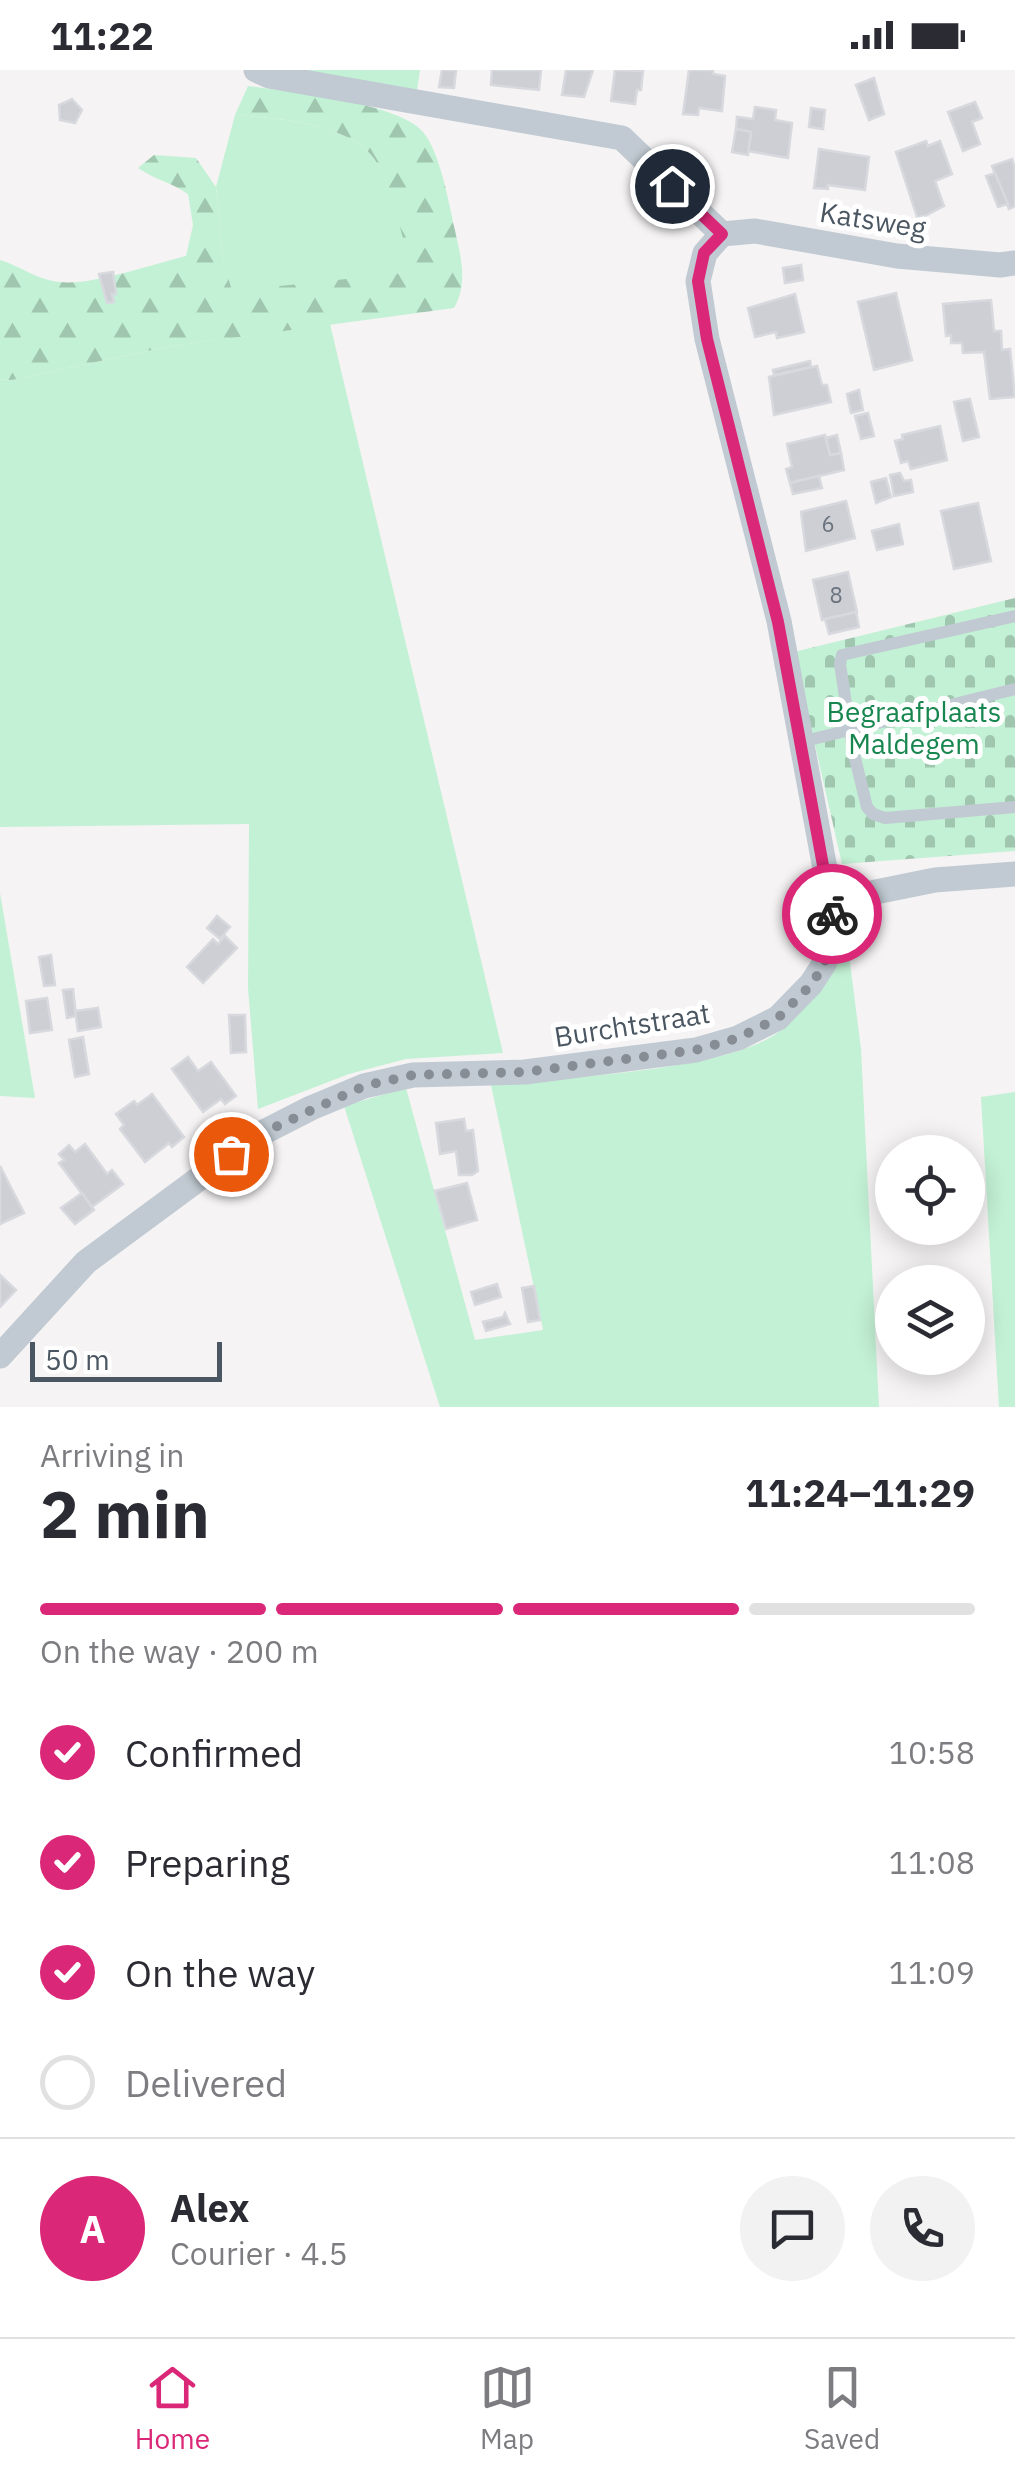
<!DOCTYPE html>
<html lang="en">
<head>
<meta charset="utf-8">
<style>
  :root { --surface:#fff; --page:#f2f2f3; --text:#2b2b33; --muted:#7c7c81; --line:#e1e1e2; --accent:#db2777 }
  body { margin:0; font-family:"IBM Plex Sans",sans-serif; background:var(--page); color:var(--text); height:100vh; display:flex; flex-direction:column; font-size:38px; white-space:nowrap }
  * { box-sizing:border-box; margin:0 }
  p { font-size:32px; color:var(--muted) }
  .icon { flex:none; width:55px; height:55px; fill:none; stroke:currentColor; stroke-width:2; stroke-linecap:round; stroke-linejoin:round }
  .map { position:relative; height:1337px; overflow:hidden }
  .sheet { display:flex; flex-direction:column; background:var(--surface); flex:1 }
  .sheet>* { flex:none }
  .controls { position:absolute; left:875px; top:1065px; display:grid; gap:20px }
  .controls a { display:grid; place-items:center; width:110px; height:110px; border-radius:50%; background:var(--surface); box-shadow:0 5px 25px #0003; font-size:50px }
  .scale { position:absolute; left:30px; bottom:25px; width:192px; box-sizing:border-box; padding-left:10px; border:5px solid #4a5661; border-top:0; font-size:28px; line-height:35px; white-space:nowrap; color:#4a5661; -webkit-text-stroke:8px #fff; paint-order:stroke }
  .pin { position:absolute; display:grid; place-items:center; width:85px; height:85px; color:#fff; margin:-42px; border:5px solid #fff; border-radius:50%; box-shadow:0 2px 10px #0007 }
  .courier { position:absolute; display:grid; place-items:center; width:100px; height:100px; margin:-50px; border:8px solid #db2777; border-radius:50%; background:#fff; color:#222; box-shadow:0 2px 12px #0007 }
  .head em { font-style:normal; font-weight:700 }
  .head div { display:flex; flex-direction:column-reverse }
  .head { display:flex; align-items:center; justify-content:space-between; height:170px; padding:0 40px }
  h1 { font-size:65px; font-weight:700; line-height:75px }
  .bar { display:grid; grid-template-columns:repeat(4,1fr); gap:15px 10px; align-content:center; height:120px; padding:0 40px }
  .bar i { height:12px; border-radius:8px; background:var(--line) }
  .bar .selected { background:var(--accent) }
  .bar p { grid-column:span 4 }
  .line { display:flex; align-items:center; gap:25px; padding:0 40px; border-top:2px solid var(--line) }
  .line div { flex:1 }
  .round { display:grid; place-items:center; flex:none; width:105px; height:105px; border-radius:52px; background:var(--page) }
  ol { padding:0 40px; list-style:none }
  li { display:flex; align-items:center; gap:30px; height:110px }
  li p { margin-inline-start:auto }
  li .icon { padding:10px; border-radius:50%; background:var(--accent); color:#fff; stroke-width:4 }
  li:last-child { color:var(--muted) }
  li i { width:55px; height:55px; border:5px solid var(--line); border-radius:50% }
  .status { display:flex; justify-content:space-between; align-items:center; height:70px; padding:0 50px; background:var(--surface); direction:ltr }
  .status svg { height:28px; fill:currentColor }
  .menu { display:flex; justify-content:space-around; align-items:center; height:140px; border-top:2px solid var(--line); background:var(--surface); font-size:28px; color:var(--muted) }
  .menu a { display:grid; justify-items:center; gap:5px }
  .menu .selected { color:var(--accent) }
  .map>svg:first-child { display:block }
  .grass { fill:#c3f1d5 }
  .forest { fill:url(#forest-firs) }
  .cemetery { fill:url(#cemetery-stones) }
  .building { fill:#cdcfd5; stroke:#d7d9de; stroke-width:2.5 }
  .lines { fill:none; stroke-linecap:round; stroke-linejoin:round }
  .service { stroke:#c1cad2; stroke-width:12 }
  .minor { stroke:#c1cad2; stroke-width:25 }
  .done { stroke:#868d94; stroke-width:10; stroke-dasharray:0 18 }
  .route { stroke:#db2777; stroke-width:12 }
  .labels { text-anchor:middle; stroke-width:10; stroke-linejoin:round; paint-order:stroke }
  .number-label { font-size:22px; fill:#6b747e }
  .street-label { font-size:28px; fill:#4a5661; stroke:#fff }
  .park-label { font-size:28px; fill:#17864f; stroke:#fff }
</style>
</head>
<body>
<div class="status"><b>11:22</b><svg viewBox="0 0 49 12"><path d="M0 12V9h3v3zM5 12V6h3v6zM10 12V3h3v9zM15 12V0h3v12zM26 1h20v11H26zM47 4h2v5h-2z"/></svg></div>
<div class="map">
<svg width="1015" height="1337" viewBox="0 0 1015 1337">
  <defs>
    <pattern id="forest-firs" width="22" height="20" patternUnits="userSpaceOnUse" patternTransform="scale(2.5)"><rect width="22" height="20" fill="#c3f1d5"/><path d="M5 1l3.5 6h-7zM16 11l3.5 6h-7z" fill="#a0c6b0"/></pattern>
    <pattern id="cemetery-stones" width="16" height="16" patternUnits="userSpaceOnUse" patternTransform="scale(2.5)"><rect width="16" height="16" fill="#c3f1d5"/><path d="M2 7V4a2 2 0 0 1 4 0v3zM10 15v-3a2 2 0 0 1 4 0v3z" fill="#a0c6b0"/></pattern>
  </defs>
  <rect width="100%" height="100%" fill="#f5f3f3"/>
  <g class="grass">
    <polygon points="303,0 420,0 417,20"/>
    <path d="M235,45c40,3 109,7 137,41 18,22 33,88 41,116l-182,20 -8,-33 -7,-72z"/>
    <polygon points="330,254 503,983 406,989 349,1004 258,1039 248,918 249,754 0,757 0,309 12,310 166,277"/>
    <polygon points="0,823 35,1028 0,1026"/>
    <path d="M848,877l13,102 18,358h-439l-96,-301 62,-18 69,252 68,-10 -52,-245c68,-7 242,-14 290,-55 26,-21 48,-56 67,-83z"/>
    <polygon points="1015,1022 1015,1337 999,1337 981,1027"/>
  </g>
  <path class="forest" d="M248,16c41,6 149,16 175,46 16,18 26,70 31,94 6,28 15,56 0,82l-288,39 -154,33 -12,-1v-119c20,6 37,20 60,22 31,4 93,-18 126,-26l7,-31 -5,-31c-16,-11 -34,-15 -50,-26l16,-13 42,3 20,29 7,72 9,32 180,-19c-8,-28 -22,-94 -40,-116 -28,-34 -97,-38 -137,-41z"/>
  <polygon class="cemetery" points="1015,528 1015,781 842,794 794,582"/>
  <g class="building">
    <polygon points="456,0 454,18 439,17 442,0"/>
    <polygon points="492,0 541,0 539,20 491,15"/>
    <polygon points="566,0 593,0 584,27 562,25"/>
    <polygon points="615,0 643,1 641,20 637,20 635,34 611,31"/>
    <polygon points="689,0 713,0 713,4 725,6 722,41 699,38 698,45 683,44"/>
    <polygon points="874,8 884,44 869,50 856,15"/>
    <polygon points="72,29 82,40 75,53 60,50 59,35"/>
    <polygon points="975,32 982,48 972,52 980,74 963,81 948,42"/>
    <polygon points="755,37 776,40 775,50 792,53 788,88 748,81 751,62 736,59 737,47 753,49"/>
    <polygon points="811,38 825,40 823,59 809,57"/>
    <polygon points="736,59 751,62 748,85 732,82"/>
    <polygon points="926,71 928,76 940,71 952,104 935,111 944,136 925,146 917,147 896,82"/>
    <polygon points="819,79 869,87 865,120 828,115 828,119 814,118"/>
    <polygon points="1012,89 1015,98 1015,136 1009,139 992,96"/>
    <polygon points="995,103 1008,134 998,137 986,106"/>
    <polygon points="801,195 803,210 785,213 783,198"/>
    <polygon points="113,202 116,224 112,224 114,232 107,233 99,204"/>
    <polygon points="896,223 912,290 874,300 858,232"/>
    <polygon points="795,224 804,262 777,268 776,262 755,267 748,238"/>
    <polygon points="991,230 994,261 1001,261 1002,280 1010,279 1015,327 990,329 984,282 963,283 962,273 951,273 951,265 946,266 943,234"/>
    <polygon points="810,291 811,297 774,305 773,300"/>
    <polygon points="817,296 822,315 827,315 831,332 774,345 769,307"/>
    <polygon points="859,320 863,340 851,343 847,324"/>
    <polygon points="970,329 979,367 963,371 954,332"/>
    <polygon points="868,343 874,366 861,369 855,346"/>
    <polygon points="940,356 947,390 911,399 908,391 901,393 895,371 903,369 902,365"/>
    <polygon points="825,365 830,385 841,383 844,400 790,413 786,399 792,397 787,374"/>
    <polygon points="837,365 841,383 830,385 826,368"/>
    <polygon points="900,403 904,411 911,410 913,422 894,426 890,405"/>
    <polygon points="819,406 822,418 793,424 790,413"/>
    <polygon points="886,408 891,427 876,433 871,412"/>
    <polygon points="846,431 855,468 806,481 801,442"/>
    <polygon points="978,433 991,491 954,499 941,441"/>
    <polygon points="899,454 903,474 877,480 872,461"/>
    <polygon points="848,502 857,542 822,550 813,510"/>
    <polygon points="856,542 859,557 829,564 825,549"/>
    <polygon points="217,846 230,857 220,869 207,858"/>
    <polygon points="225,866 237,878 203,913 187,897 213,869 218,874"/>
    <polygon points="51,885 55,915 44,916 39,887"/>
    <polygon points="73,919 76,946 67,948 63,920"/>
    <polygon points="47,928 52,960 30,963 26,931"/>
    <polygon points="98,938 101,957 78,961 75,941"/>
    <polygon points="229,945 245,945 246,982 231,983"/>
    <polygon points="83,967 89,1004 75,1007 69,970"/>
    <polygon points="188,987 198,1001 211,992 236,1026 225,1034 221,1029 203,1042 172,999"/>
    <polygon points="152,1024 184,1067 172,1077 169,1073 145,1092 120,1059 124,1055 116,1044 134,1031 137,1035"/>
    <polygon points="464,1049 466,1061 473,1060 478,1101 472,1105 459,1105 456,1081 440,1084 436,1053"/>
    <polygon points="85,1074 107,1104 112,1100 123,1114 92,1137 59,1093 64,1090 59,1084 69,1075 75,1082"/>
    <polygon points="0,1096 24,1143 0,1154"/>
    <polygon points="467,1113 477,1150 446,1159 435,1121"/>
    <polygon points="82,1123 94,1140 75,1154 61,1138"/>
    <polygon points="0,1205 16,1220 0,1237"/>
    <polygon points="497,1214 501,1227 475,1235 471,1222"/>
    <polygon points="534,1216 540,1250 528,1252 522,1218"/>
    <polygon points="505,1243 510,1254 486,1261 483,1252 503,1247"/>
  </g>
  <g class="lines">
    <g class="service">
      <polyline points="1015,546 842,585 840,594 853,680 867,737 873,744 885,748 1015,737"/>
      <polyline points="801,672 1015,619"/>
    </g>
    <g class="minor">
      <polyline points="256,0 269,6 622,68 722,164"/>
      <polyline points="722,164 755,161 897,186 1000,195 1015,193"/>
      <polyline points="831,831 935,810 1015,804"/>
      <polyline points="0,1286 86,1192 258,1065 311,1038 364,1016 413,1005 525,1002 696,980 738,968 778,948 811,914 824,894 833,865 831,831 779,551 707,269 698,211 705,183 722,164"/>
    </g>
  </g>
  <g class="lines">
    <polyline class="done" points="231,1084 258,1065 364,1016 413,1005 525,1002 696,980 738,968 778,948 812,914 824,894 834,865 832,844"/>
    <polyline class="route" points="672,116 722,164 704,183 698,211 707,269 778,552 832,844"/>
  </g>
  <g class="labels">
    <g class="number-label">
      <text x="828" y="462">6</text>
      <text x="836" y="533">8</text>
    </g>
    <g class="street-label">
      <text transform="translate(873 150) rotate(9)" y="10">Katsweg</text>
      <text transform="translate(632 955) rotate(-9)" y="10">Burchtstraat</text>
    </g>
    <g class="park-label">
      <text x="914" y="652">Begraafplaats<tspan x="914" dy="32">Maldegem</tspan></text>
    </g>
  </g>
</svg>
<div class="controls">
<a><svg class="icon" aria-label="locate" viewBox="0 0 24 24"><circle cx="12" cy="12" r="6"/><path d="M12 2v4M12 18v4M2 12h4M18 12h4"/></svg></a>
<a><svg class="icon" aria-label="layers" viewBox="0 0 24 24"><path d="M12 4l9 5-9 5-9-5zM3 14l9 5 9-5"/></svg></a>
</div>
<div class="scale">50 m</div>
<div class="pin" style="left:231px;top:1084px;background:#ea580c"><svg class="icon" aria-label="bag" viewBox="0 0 24 24"><path d="M5 8h14l-1 12H6zM9 8a3 3 0 0 1 6 0"/></svg></div>
<div class="pin" style="left:672px;top:116px;background:#1f2937"><svg class="icon" aria-label="home" viewBox="0 0 24 24"><path d="M3 11l9-7 9 7M6 9v11h12V9"/></svg></div>
<div class="courier" style="left:832px;top:844px"><svg class="icon" aria-label="bike" viewBox="0 0 24 24"><circle cx="6" cy="16" r="4"/><circle cx="18" cy="16" r="4"/><path d="M6 16l4-8h5l3 8M10 8l3 8H6M13 5h3"/></svg></div>
</div>
<section class="sheet">
<div class="head"><div><h1>2 min</h1><p>Arriving in</p></div><em>11:24–11:29</em></div>
<div class="bar"><i class="selected"></i><i class="selected"></i><i class="selected"></i><i></i><p>On the way · 200 m</p></div>
<ol>
<li><svg class="icon" aria-label="check" viewBox="0 0 24 24"><path d="M5 12l5 5 9-10"/></svg>Confirmed<p>10:58</p></li>
<li><svg class="icon" aria-label="check" viewBox="0 0 24 24"><path d="M5 12l5 5 9-10"/></svg>Preparing<p>11:08</p></li>
<li><svg class="icon" aria-label="check" viewBox="0 0 24 24"><path d="M5 12l5 5 9-10"/></svg>On the way<p>11:09</p></li>
<li><i></i>Delivered</li>
</ol>
<div class="line" style="height:180px"><b class="round" style="background:var(--accent);color:#fff">A</b><div><b>Alex</b><p>Courier · 4.5</p></div><a class="round"><svg class="icon" aria-label="chat" viewBox="0 0 24 24"><path d="M4 5h16v11H9l-5 4z"/></svg></a><a class="round"><svg class="icon" aria-label="phone" viewBox="0 0 24 24"><path d="M5 4h4l2 5-3 2q2 4 5 5l2-3 5 2v4C11 20 4 13 5 4z"/></svg></a></div>
</section>
<nav class="menu">
<a class="selected"><svg class="icon" aria-label="home" viewBox="0 0 24 24"><path d="M3 11l9-7 9 7M6 9v11h12V9"/></svg>Home</a>
<a><svg class="icon" aria-label="map" viewBox="0 0 24 24"><path d="M3 6l6-2 6 2 6-2v14l-6 2-6-2-6 2zM9 4v14M15 6v14"/></svg>Map</a>
<a><svg class="icon" aria-label="saved" viewBox="0 0 24 24"><path d="M7 4h10v16l-5-4-5 4z"/></svg>Saved</a>
</nav>
</body>
</html>
